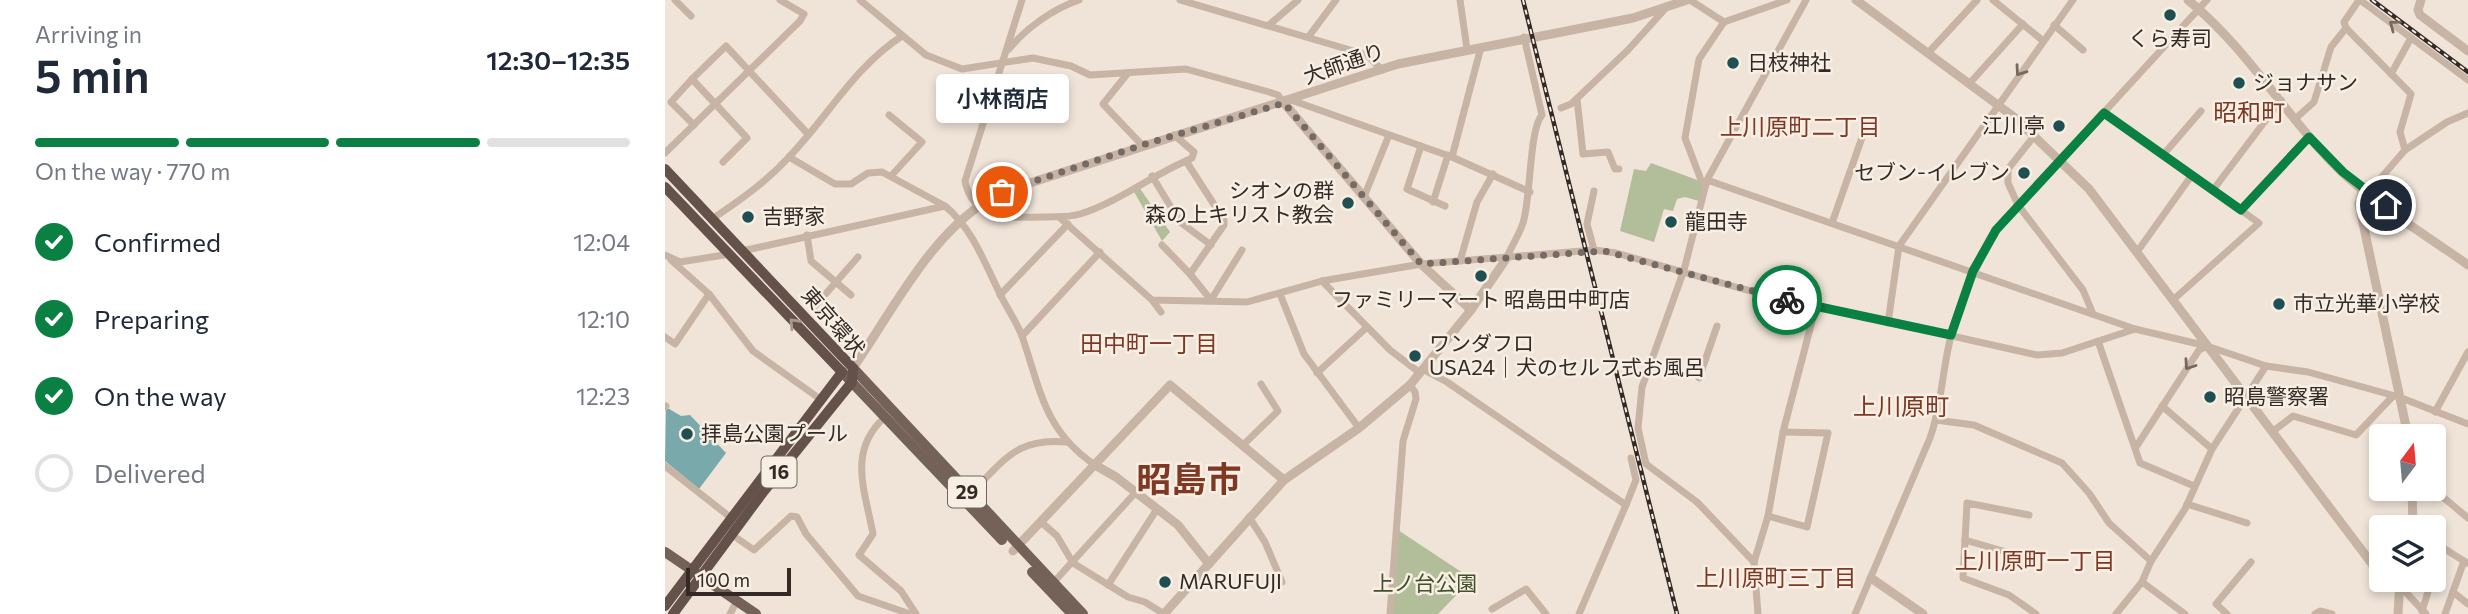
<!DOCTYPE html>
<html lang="en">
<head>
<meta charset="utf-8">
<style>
  :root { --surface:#fff; --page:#f6f6f7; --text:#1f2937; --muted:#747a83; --line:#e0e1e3; --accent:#0b8043 }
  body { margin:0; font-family:Commissioner,"Noto Sans JP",sans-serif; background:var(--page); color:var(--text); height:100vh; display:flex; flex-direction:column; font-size:26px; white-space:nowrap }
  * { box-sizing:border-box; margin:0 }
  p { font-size:23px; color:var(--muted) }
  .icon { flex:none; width:38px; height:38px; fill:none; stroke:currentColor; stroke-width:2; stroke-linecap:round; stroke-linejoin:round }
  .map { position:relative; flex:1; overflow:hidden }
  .sheet { display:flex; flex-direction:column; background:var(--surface); width:665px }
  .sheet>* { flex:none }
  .needle { width:46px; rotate:16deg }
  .controls { position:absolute; left:1704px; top:424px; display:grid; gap:14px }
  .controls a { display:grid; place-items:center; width:77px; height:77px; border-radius:7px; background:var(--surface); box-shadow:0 4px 10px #0003; font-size:35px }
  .scale { position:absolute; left:21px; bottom:18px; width:105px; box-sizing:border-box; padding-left:7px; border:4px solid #332a26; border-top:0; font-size:19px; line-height:24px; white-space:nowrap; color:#332a26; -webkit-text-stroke:5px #f8efe4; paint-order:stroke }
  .pin { position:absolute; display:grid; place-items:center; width:60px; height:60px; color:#fff; margin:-30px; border:4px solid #fff; border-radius:50%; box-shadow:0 2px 7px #0007 }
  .courier { position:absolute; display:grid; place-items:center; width:70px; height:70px; margin:-35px; border:5px solid #0b8043; border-radius:50%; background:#fff; color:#222; box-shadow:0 2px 9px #0007 }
  .bubble { position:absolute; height:49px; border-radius:7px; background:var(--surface); box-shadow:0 4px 10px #0003; font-size:23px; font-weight:600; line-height:49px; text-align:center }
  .headline em { font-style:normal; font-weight:600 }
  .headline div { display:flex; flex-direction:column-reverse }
  .headline { display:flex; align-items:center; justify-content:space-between; height:119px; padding:0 35px }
  h1 { font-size:46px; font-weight:600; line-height:52px }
  .bar { display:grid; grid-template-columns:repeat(4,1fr); gap:10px 7px; align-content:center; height:84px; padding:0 35px }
  .bar i { height:9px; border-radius:5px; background:var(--line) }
  .bar .on { background:var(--accent) }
  .bar p { grid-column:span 4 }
  ol { padding:0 35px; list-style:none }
  li { display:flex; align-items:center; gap:21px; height:77px }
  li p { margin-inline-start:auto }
  li .icon { padding:7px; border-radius:50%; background:var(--accent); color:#fff; stroke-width:4 }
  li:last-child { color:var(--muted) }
  li i { width:38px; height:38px; border:4px solid var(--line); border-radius:50% }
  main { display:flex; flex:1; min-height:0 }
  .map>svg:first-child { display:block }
  .green { fill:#b2bd99 }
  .water { fill:#79a9ab }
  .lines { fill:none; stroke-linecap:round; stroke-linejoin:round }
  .minor { stroke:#c7b4a5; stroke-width:7 }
  .tertiary { stroke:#c7b4a5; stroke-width:9 }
  .primary { stroke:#746158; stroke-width:10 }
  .trunk { stroke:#64524a; stroke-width:10 }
  .rail-casing { stroke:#332a26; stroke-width:4.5 }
  .rail { stroke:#f8efe4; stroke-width:2; stroke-dasharray:5; stroke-linecap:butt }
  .oneway { stroke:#76685f }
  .oneway2 { stroke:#a7998f }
  .done { stroke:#756b64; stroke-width:7; stroke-dasharray:0 12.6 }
  .route { stroke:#0b8043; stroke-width:9 }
  .poi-dot { fill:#1e4f52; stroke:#f8efe4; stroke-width:2.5 }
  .labels { text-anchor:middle; stroke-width:5; stroke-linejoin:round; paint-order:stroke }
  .shield { fill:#f8efe4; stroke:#6e655f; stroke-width:2 }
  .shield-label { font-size:19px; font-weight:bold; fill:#332a26 }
  .poi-label { font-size:21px; fill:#332a26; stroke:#f8efe4; text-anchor:start }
  .street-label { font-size:21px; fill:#332a26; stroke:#f8efe4 }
  .park-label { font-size:21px; fill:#43502b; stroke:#f8efe4 }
  .neighbourhood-label { font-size:23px; fill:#7e3823; stroke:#f8efe4 }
  .quarter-label { font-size:24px; fill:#7e3823; stroke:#f8efe4 }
  .town-label { font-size:35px; font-weight:bold; fill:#7e3823; stroke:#f8efe4 }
</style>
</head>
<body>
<main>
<section class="sheet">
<div class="headline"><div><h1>5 min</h1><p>Arriving in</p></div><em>12:30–12:35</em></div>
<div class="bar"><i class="on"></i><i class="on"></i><i class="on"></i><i></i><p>On the way · 770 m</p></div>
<ol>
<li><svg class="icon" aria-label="check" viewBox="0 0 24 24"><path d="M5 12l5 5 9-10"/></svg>Confirmed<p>12:04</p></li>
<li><svg class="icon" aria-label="check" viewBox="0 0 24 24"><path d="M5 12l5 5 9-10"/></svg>Preparing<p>12:10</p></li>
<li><svg class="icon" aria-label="check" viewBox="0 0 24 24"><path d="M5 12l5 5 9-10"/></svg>On the way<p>12:23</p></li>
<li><i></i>Delivered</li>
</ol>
</section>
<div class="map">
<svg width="1803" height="614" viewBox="0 0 1803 614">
  <rect width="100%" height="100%" fill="#f0e4d8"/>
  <g class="green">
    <polygon points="986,163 1035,181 1038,187 1034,201 1020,197 1012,199 1008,211 999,209 989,242 955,231 969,169 981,171"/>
    <polygon points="474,187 505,232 497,241 468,190"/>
    <polygon points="733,530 807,579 773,614 727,614"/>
  </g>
  <polygon class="water" points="1,407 16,416 25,415 61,453 34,489 0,461"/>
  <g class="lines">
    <g class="minor">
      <polyline points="10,0 26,16"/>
      <polyline points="195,0 261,55 297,69 368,58 406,66 425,75 521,69 604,92 613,95 619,103"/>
      <path d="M357,0l-57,181c7,39 46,37 78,36 13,-1 24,1 37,-3 36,-11 71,-38 106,-53"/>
      <polyline points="515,0 702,55 717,70"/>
      <polyline points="795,0 802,49"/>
      <polyline points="1025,0 1059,22"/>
      <polyline points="1328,0 1377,40"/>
      <polyline points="1695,0 1803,80"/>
      <polyline points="604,25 633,0"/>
      <polyline points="1389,25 1418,50"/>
      <polyline points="1681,28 1746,94 1735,132 1740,150"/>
      <polyline points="644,36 671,0"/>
      <path d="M344,49c17,-21 44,-40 70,-49"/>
      <polyline points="1263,53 1312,0"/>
      <polyline points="463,73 438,104 477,145"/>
      <polyline points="1726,74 1746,38"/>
      <polyline points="27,79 6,102 29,125"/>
      <polyline points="1304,84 1358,24"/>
      <polyline points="912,99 918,154 943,152 950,169 954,169"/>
      <polyline points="626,100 787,157 865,192"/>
      <polyline points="896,108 906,104 963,50 1000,9"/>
      <polyline points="1439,113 1594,223 1508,300"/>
      <polyline points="224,115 257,142 226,176"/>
      <polyline points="1630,119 1649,102 1666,47 1681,28 1679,22 1694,0"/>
      <polyline points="509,135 529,152 527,158 521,161 559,220 559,225 525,274 546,300"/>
      <polyline points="1370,135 1343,169 1343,183 1353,205 1418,290 1428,314"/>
      <polyline points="756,146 742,189 780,206"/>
      <polyline points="0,153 135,21 139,14 115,0"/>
      <polyline points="1498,155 1536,111"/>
      <polyline points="124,157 170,184 186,184 203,173 217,172 280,206"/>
      <polyline points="787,157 816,47"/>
      <polyline points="58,162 82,138 27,79 61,46 143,134"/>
      <polyline points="487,176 515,222 546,245"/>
      <polyline points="1042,180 1470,329 1542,346 1601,366 1643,372 1734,397 1803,424"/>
      <polyline points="1041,184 1036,180 1020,138 1034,59 1059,22 1122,0"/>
      <polyline points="1548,190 1616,100"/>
      <polyline points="929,191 922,224 929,250"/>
      <polyline points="1703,193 1740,150 1782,122 1803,113"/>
      <polyline points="699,197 724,135"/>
      <polyline points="768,202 783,155"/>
      <polyline points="1576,210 1645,137"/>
      <polyline points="395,218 487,300 582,302 657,281 756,264 929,250 951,253 1078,289 1372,355 1397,353 1470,329"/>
      <path d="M47,219c27,-18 54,-37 76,-61 39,-40 66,-91 114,-122"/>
      <polyline points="1167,223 1200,129"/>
      <polyline points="142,235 146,261 186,295"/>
      <polyline points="497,245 525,274"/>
      <path d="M77,251l203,-45c28,23 40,58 56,90 7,14 17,28 22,43 18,53 22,92 72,126"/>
      <polyline points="1472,252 1527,175"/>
      <polyline points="0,255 15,262 65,254"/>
      <path d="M841,259c5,-12 13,-24 17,-36 8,-24 6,-94 19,-108l-18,-78"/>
      <polyline points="6,260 44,294 88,351 155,399"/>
      <polyline points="795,261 812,202 828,174"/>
      <polyline points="657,281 725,350 755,373"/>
      <polyline points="615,294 639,354 694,428"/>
      <polyline points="335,295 403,224"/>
      <polyline points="487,300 496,312"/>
      <polyline points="546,300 577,250"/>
      <polyline points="150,306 193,257"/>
      <polyline points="1223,323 1234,246 1408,0"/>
      <polyline points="357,336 435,252"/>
      <polyline points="0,337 10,344 44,294"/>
      <polyline points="1433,341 1475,463 1529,486"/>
      <polyline points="759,370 782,382 961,505 914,614"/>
      <polyline points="652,373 701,328"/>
      <polyline points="1034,378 1052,326"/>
      <polyline points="1497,406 1547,449"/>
      <polyline points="0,407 1,406"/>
      <polyline points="1770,412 1803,352"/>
      <path d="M220,417c-38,34 -20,73 -12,117l-14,21 42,36 15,23"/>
      <polyline points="1271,420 1309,425 1397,463 1424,493 1444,523 1486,561"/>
      <polyline points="1607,432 1628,416 1691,435 1728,396"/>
      <polyline points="578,445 613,411 596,384"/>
      <polyline points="1471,447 1534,350 1542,346"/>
      <polyline points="0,466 65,517"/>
      <polyline points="1767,488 1803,518"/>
      <path d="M304,494c36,-32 45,-57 98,-52"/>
      <polyline points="1522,504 1582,523"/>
      <polyline points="961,505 971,480 966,458"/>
      <polyline points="1364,515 1302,503 1298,578 1344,595 1371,614"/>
      <polyline points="1103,516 1142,527 1163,433 1118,432"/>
      <polyline points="584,517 600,542 617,582"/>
      <polyline points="376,522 392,536 408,563 463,597 480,602 499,614"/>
      <polyline points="66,534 89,550 126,516 132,517 141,534 193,596 245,614"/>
      <polyline points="1300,540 1355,556"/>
      <polyline points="1769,542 1802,563"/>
      <polyline points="1089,562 1032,502 981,464 973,428 977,387 1019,270 1042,180 1141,0"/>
      <polyline points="1769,573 1778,548"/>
      <polyline points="1477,582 1520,614"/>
      <polyline points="388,583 471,492"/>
      <polyline points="443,585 492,509"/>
      <polyline points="1734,585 1761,614"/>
      <polyline points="1788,592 1803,604"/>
      <polyline points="827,609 861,589 881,614"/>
      <polyline points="1757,611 1767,579"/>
      <polyline points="65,614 72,601"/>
      <polyline points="725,614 738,441 751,399 750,392 745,385"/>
      <polyline points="1093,614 1089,562 1103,516 1118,432 1151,306"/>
      <path d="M1190,614l75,-176c12,-33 12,-68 21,-102 9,-37 27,-72 45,-106l211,-230"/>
      <polyline points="1451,614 1477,582 1486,561 1520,509 1547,449 1601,366"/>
      <polyline points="1562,614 1551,604 1586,562"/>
      <polyline points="1650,614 1655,611 1667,614"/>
      <polyline points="1780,614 1799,561"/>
    </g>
    <g class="tertiary">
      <polyline points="1191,0 1349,117 1424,189 1717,577"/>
      <path d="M1523,0c55,45 91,105 139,157 39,43 94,74 141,108"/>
      <polyline points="1756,0 1753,10 1755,15 1803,51"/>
      <polyline points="619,103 756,264 806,310"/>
      <polyline points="1698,189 1694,204 1743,436"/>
      <path d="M188,368c43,-62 80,-141 149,-176l396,-128 235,-46 54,-18"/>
      <polyline points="430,465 451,477 513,525 544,564"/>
      <polyline points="1747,488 1748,527"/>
      <polyline points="348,551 505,385 619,480"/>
      <polyline points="1206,578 1258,614"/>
      <polyline points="499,614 619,480 694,428 745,385 806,310 841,259"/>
      <polyline points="1733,614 1735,579"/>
    </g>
    <g class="primary">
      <polyline points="188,368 418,614"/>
      <polyline points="177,372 337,540"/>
      <polyline points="0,552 91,614"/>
      <polyline points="367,572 407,614"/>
    </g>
    <g class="trunk">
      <polyline points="0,169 188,368 187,382 99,491 8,614"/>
      <polyline points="0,187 177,372"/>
      <polyline points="0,606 177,372"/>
    </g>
    <defs>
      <g id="rail">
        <polyline points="858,0 1012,614"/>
        <polyline points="1707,0 1803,72"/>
      </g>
    </defs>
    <use href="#rail" class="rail-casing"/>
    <use href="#rail" class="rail"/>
  </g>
  <defs><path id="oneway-chevron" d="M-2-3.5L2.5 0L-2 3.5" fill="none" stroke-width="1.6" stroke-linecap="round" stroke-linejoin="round" transform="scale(1.75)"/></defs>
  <g class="oneway">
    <use href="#oneway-chevron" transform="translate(1729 25) rotate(-143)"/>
    <use href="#oneway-chevron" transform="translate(1355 71) rotate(125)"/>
    <use href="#oneway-chevron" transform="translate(1524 365) rotate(124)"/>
  </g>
  <use class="oneway2" href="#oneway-chevron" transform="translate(129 323) rotate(-133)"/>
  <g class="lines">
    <polyline class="done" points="337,192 477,145 619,103 756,264 939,251 1122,300"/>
    <polyline class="route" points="1122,300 1286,335 1308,271 1331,230 1439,113 1576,210 1644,137 1678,172 1721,205"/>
  </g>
  <g class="poi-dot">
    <circle cx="1505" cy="15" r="7"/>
    <circle cx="1068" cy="63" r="7"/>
    <circle cx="1574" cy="83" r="7"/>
    <circle cx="1394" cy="126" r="7"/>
    <circle cx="1359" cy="173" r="7"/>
    <circle cx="683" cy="203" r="7"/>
    <circle cx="83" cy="217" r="7"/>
    <circle cx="1006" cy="222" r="7"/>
    <circle cx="816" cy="276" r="7"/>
    <circle cx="1614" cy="304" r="7"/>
    <circle cx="750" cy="356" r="7"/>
    <circle cx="1545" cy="397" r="7"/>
    <circle cx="22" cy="434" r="7"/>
    <circle cx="500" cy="582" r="7"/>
  </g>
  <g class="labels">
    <g class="shield">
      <rect x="96.5" y="456.5" width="35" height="31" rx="5"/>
      <rect x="283" y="476.5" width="38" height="31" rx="5"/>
    </g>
    <g class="shield-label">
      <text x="114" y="479">16</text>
      <text x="302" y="499">29</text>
    </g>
    <g class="poi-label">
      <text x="1505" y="46" text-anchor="middle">くら寿司</text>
      <text x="1082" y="70">日枝神社</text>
      <text x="1588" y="90">ジョナサン</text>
      <text x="1380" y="133" text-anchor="end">江川亭</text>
      <text x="1345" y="180" text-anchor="end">セブン-イレブン</text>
      <text x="669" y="198" text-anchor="end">シオンの群<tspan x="669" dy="24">森の上キリスト教会</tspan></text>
      <text x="97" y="224">吉野家</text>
      <text x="1020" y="229">龍田寺</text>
      <text x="816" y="307" text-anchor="middle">ファミリーマート 昭島田中町店</text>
      <text x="1628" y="311">市立光華小学校</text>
      <text x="764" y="351">ワンダフロ<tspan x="764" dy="24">USA24｜犬のセルフ式お風呂</tspan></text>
      <text x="1559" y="404">昭島警察署</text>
      <text x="36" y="441">拝島公園プール</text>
      <text x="514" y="589">MARUFUJI</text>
    </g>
    <g class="street-label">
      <text transform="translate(679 64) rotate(-19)" y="7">大師通り</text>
      <text transform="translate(168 322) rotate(49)" y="7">東京環状</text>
    </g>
    <g class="park-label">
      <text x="760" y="591">上ノ台公園</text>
    </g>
    <g class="neighbourhood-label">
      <text x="1135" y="135">上川原町二丁目</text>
      <text x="484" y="352">田中町一丁目</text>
      <text x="1370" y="569">上川原町一丁目</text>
      <text x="1111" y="586">上川原町三丁目</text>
    </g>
    <g class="quarter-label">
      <text x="1584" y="121">昭和町</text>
      <text x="1236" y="415">上川原町</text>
    </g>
    <g class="town-label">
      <text x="524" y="492">昭島市</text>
    </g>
  </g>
</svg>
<div class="controls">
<a><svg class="needle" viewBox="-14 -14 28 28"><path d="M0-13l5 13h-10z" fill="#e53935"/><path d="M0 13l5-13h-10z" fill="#747a83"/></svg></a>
<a><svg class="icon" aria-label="layers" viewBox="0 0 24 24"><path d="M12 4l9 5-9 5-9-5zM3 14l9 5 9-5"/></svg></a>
</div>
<div class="scale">100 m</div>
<div class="pin" style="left:337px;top:192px;background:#ea580c"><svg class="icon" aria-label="bag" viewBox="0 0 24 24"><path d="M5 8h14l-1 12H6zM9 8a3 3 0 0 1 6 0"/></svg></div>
<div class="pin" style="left:1721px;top:205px;background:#1f2937"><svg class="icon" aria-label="home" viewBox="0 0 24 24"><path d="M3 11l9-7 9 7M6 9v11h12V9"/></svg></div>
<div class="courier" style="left:1122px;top:300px"><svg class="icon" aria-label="bike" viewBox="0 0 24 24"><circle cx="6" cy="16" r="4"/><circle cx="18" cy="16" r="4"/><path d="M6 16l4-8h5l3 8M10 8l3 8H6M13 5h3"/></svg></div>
<div class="bubble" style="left:271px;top:74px;width:133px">小林商店</div>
</div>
</main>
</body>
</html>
